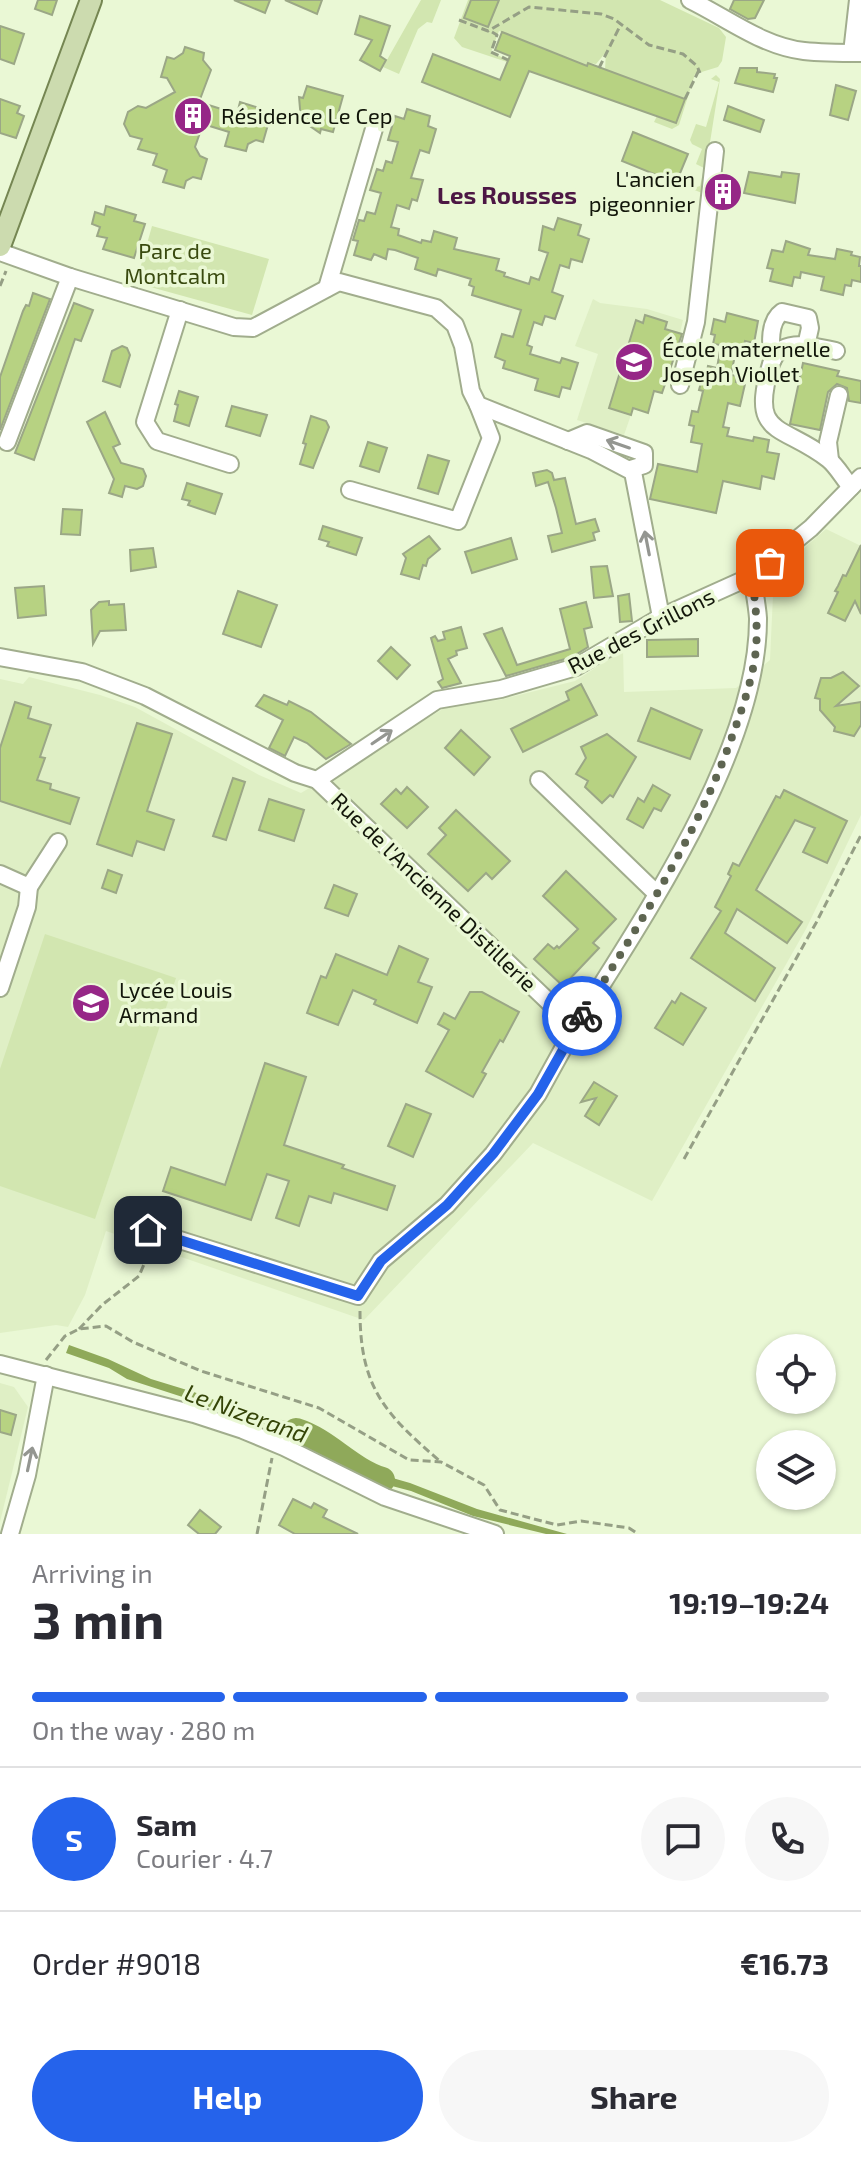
<!DOCTYPE html>
<html lang="en">
<head>
<meta charset="utf-8">
<style>
  :root { --surface:#fff; --page:#f7f7f7; --text:#2b2b33; --muted:#7c7c81; --line:#e1e1e2; --accent:#2563eb }
  body { margin:0; font-family:"Exo 2",sans-serif; background:var(--page); color:var(--text); height:100vh; display:flex; flex-direction:column; font-size:30px; white-space:nowrap }
  * { box-sizing:border-box; margin:0 }
  p { font-size:26px; color:var(--muted) }
  .icon { flex:none; width:44px; height:44px; fill:none; stroke:currentColor; stroke-width:2; stroke-linecap:round; stroke-linejoin:round }
  .map { position:relative; height:1534px; overflow:hidden }
  .sheet { display:flex; flex-direction:column; background:var(--surface); flex:1 }
  .sheet>* { flex:none }
  .tools { position:absolute; left:756px; top:1334px; display:grid; gap:16px }
  .tools a { display:grid; place-items:center; width:80px; height:80px; border-radius:50%; background:var(--surface); box-shadow:0 2px 6px #0004; font-size:40px }
  .pin { position:absolute; display:grid; place-items:center; width:68px; height:68px; color:#fff; margin:-34px; border-radius:16px; box-shadow:0 4px 12px #0006 }
  .courier { position:absolute; display:grid; place-items:center; width:80px; height:80px; margin:-40px; border:6px solid #2563eb; border-radius:50%; background:#fff; color:#222; box-shadow:0 2px 10px #0007 }
  .summary em { font-style:normal; font-weight:700 }
  .summary div { display:flex; flex-direction:column-reverse }
  .summary { display:flex; align-items:center; justify-content:space-between; height:136px; padding:0 32px }
  h1 { font-size:52px; font-weight:700; line-height:60px }
  .bar { display:grid; grid-template-columns:repeat(4,1fr); gap:12px 8px; align-content:center; height:96px; padding:0 32px }
  .bar i { height:10px; border-radius:6px; background:var(--line) }
  .bar .active { background:var(--accent) }
  .bar p { grid-column:span 4 }
  .line { display:flex; align-items:center; gap:20px; padding:0 32px; border-top:2px solid var(--line) }
  .line div { flex:1 }
  .round { display:grid; place-items:center; flex:none; width:84px; height:84px; border-radius:42px; background:var(--page) }
  .primary-button { display:flex; gap:16px; margin-top:auto; padding:16px 32px }
  .primary-button a { flex:1; height:92px; border-radius:48px; background:var(--accent); color:#fff; font-size:32px; font-weight:700; line-height:92px; text-align:center }
  .primary-button a+a { background:var(--page); color:var(--text) }
  .map>svg:first-child { display:block }
  .built { fill:#dfefc5 }
  .green { fill:#d2e6b0 }
  .water { fill:#8fa95a }
  .lines { fill:none; stroke-linecap:round; stroke-linejoin:round }
  .river { stroke:#8fa95a; stroke-width:26 }
  .building { fill:#b7d282; stroke:#9ba786; stroke-width:2 }
  .minor-casing { stroke:#a1ad8d; stroke-width:20 }
  .major-casing { stroke:#758652; stroke-width:24 }
  .path { stroke:#959f85; stroke-width:3; stroke-dasharray:8 4; stroke-linecap:butt }
  .minor { stroke:#fff; stroke-width:16 }
  .major { stroke:#ccdbaf; stroke-width:20 }
  .oneway { stroke:#949691 }
  .done { stroke:#5e6551; stroke-width:8; stroke-dasharray:0 14.4 }
  .route { stroke:#2563eb; stroke-width:10 }
  .labels { text-anchor:middle; stroke-width:7; stroke-linejoin:round; paint-order:stroke }
  .poi-label { font-size:22px; fill:#12160a; stroke:#eaf8d5; text-anchor:start }
  .park-label { font-size:22px; fill:#394a0f; stroke:#eaf8d5 }
  .street-label { font-size:22px; fill:#12160a; stroke:#eaf8d5 }
  .neighbourhood-label { font-size:24px; font-weight:bold; fill:#4c1744; stroke:#eaf8d5 }
  .water-label { font-size:24px; font-style:italic; fill:#344407; stroke:#eaf8d5 }
</style>
</head>
<body>
<div class="map">
<svg width="861" height="1534" viewBox="0 0 861 1534">
  <rect width="100%" height="100%" fill="#eaf8d5"/>
  <g class="built">
    <polygon points="593,299 600,303 647,309 683,320 680,333 682,334 662,393 654,391 648,413 633,409 624,435 577,420 598,354 575,346"/>
    <polygon points="826,529 861,546 861,815 806,929 652,1201 533,1143 364,1320 106,1231 85,1295 68,1327 56,1325 0,1333 0,679 23,684 29,677 100,695 135,707 259,775 301,793 448,706 499,700 575,681 623,650 624,692 736,688 770,660 774,574"/>
    <polygon points="0,1383 14,1387 28,1407 0,1522"/>
  </g>
  <g class="green">
    <polygon points="421,0 441,0 432,23 427,22 418,29 399,74 383,67"/>
    <polygon points="468,0 471,0 464,18 488,27 499,0 660,0 719,28 726,37 722,61 718,67 695,74 679,125 672,129 654,122 657,116 676,123 685,99 605,70 606,52 596,64 588,63 587,66 499,31 491,52 508,60 507,62 462,47 454,38"/>
    <polygon points="716,75 720,79 702,193 687,187 689,184 697,187 700,186 704,168 696,164 702,149 692,144 690,140 696,124 706,127 719,82 711,79"/>
    <polygon points="152,226 269,259 252,315 136,283"/>
    <polygon points="45,934 176,978 95,1219 0,1186 0,1069"/>
  </g>
  <polygon class="water" points="69,1345 108,1359 151,1379 200,1394 233,1408 290,1422 315,1433 335,1456 361,1469 410,1483 477,1509 567,1534 546,1534 473,1516 411,1491 369,1480 327,1459 313,1442 301,1436 228,1415 198,1402 127,1379 109,1368 66,1353"/>
  <g class="lines">
    <path class="river" d="M296,1431c32,10 54,39 86,49"/>
  </g>
  <g class="building">
    <polygon points="38,0 57,0 52,15 35,9"/>
    <polygon points="234,0 270,0 265,13"/>
    <polygon points="285,0 322,0 317,14"/>
    <polygon points="471,0 499,0 488,27 464,18"/>
    <polygon points="734,0 764,0 755,18 748,19 730,9"/>
    <polygon points="360,16 390,26 380,56 386,60 380,71 360,60 372,40 355,34"/>
    <polygon points="0,26 24,34 14,64 0,59"/>
    <polygon points="502,32 587,66 588,63 685,99 676,123 529,71 510,117 422,82 433,54 500,80 510,56 495,50"/>
    <polygon points="185,47 204,53 203,60 211,70 199,102 237,114 240,102 256,107 262,119 269,121 263,142 256,140 248,144 246,151 225,146 229,132 203,124 195,147 200,156 207,159 201,179 193,177 186,181 184,188 163,182 167,170 153,165 157,154 138,149 142,139 130,136 124,124 128,112 138,106 146,108 175,92 167,78 161,77 167,57 174,59 183,53"/>
    <polygon points="740,68 757,68 757,72 775,74 774,78 777,78 773,92 735,83"/>
    <polygon points="836,85 856,91 848,120 830,115"/>
    <polygon points="307,86 343,96 333,132 321,129 320,133 301,120 299,97 303,98"/>
    <polygon points="0,99 20,106 17,113 24,116 16,138 0,133"/>
    <polygon points="728,106 764,120 760,132 724,120"/>
    <polygon points="407,109 430,116 428,126 436,129 429,153 420,150 411,178 423,180 417,201 412,199 409,209 397,205 391,227 399,229 398,235 421,243 422,240 431,242 434,231 457,238 454,249 499,259 496,270 505,273 504,276 529,284 531,277 539,280 548,253 539,250 543,226 554,230 558,218 581,225 578,235 589,239 582,262 571,259 569,268 560,265 552,292 563,296 555,319 545,316 542,325 534,322 527,345 532,347 530,354 560,363 562,358 578,363 570,389 562,387 559,397 535,390 538,379 503,368 505,361 495,357 502,334 513,337 521,310 472,295 474,287 469,285 471,279 438,269 436,276 415,269 418,258 395,250 388,249 386,259 374,254 371,260 354,255 358,241 353,240 359,220 364,221 367,212 375,214 381,193 370,190 377,169 383,171 386,161 392,163 398,142 388,140 395,116 404,119"/>
    <polygon points="633,132 688,154 676,183 622,161"/>
    <polygon points="749,172 781,177 782,172 799,174 795,203 744,193"/>
    <polygon points="106,206 136,215 134,221 145,224 134,258 103,249 107,238 97,236 100,227 92,224 95,212 104,215"/>
    <polygon points="786,241 810,249 808,255 835,259 837,249 852,252 851,255 860,257 859,266 861,266 861,282 852,280 851,286 845,285 843,295 821,290 824,277 801,272 800,278 794,277 792,286 770,281 773,269 767,268 772,250 783,252"/>
    <polygon points="33,293 50,299 0,430 0,377 23,311 26,305 29,306"/>
    <polygon points="74,303 93,310 81,341 75,339 34,460 15,453"/>
    <polygon points="727,313 758,321 754,343 745,341 744,346 737,345 731,375 737,376 736,382 745,384 740,406 728,403 723,427 729,428 727,436 753,441 754,437 769,440 767,452 779,454 774,479 762,476 760,489 723,481 716,513 650,499 658,464 697,472 702,444 691,442 694,426 689,425 692,411 698,412 703,391 699,390 703,375 706,376 708,366 717,368 721,345 713,344 715,335 711,334 714,319 725,322"/>
    <polygon points="645,315 667,322 665,329 682,334 662,393 654,391 648,413 633,408 631,415 609,408 636,320 643,323"/>
    <polygon points="122,346 127,348 130,355 120,387 103,381 112,351"/>
    <polygon points="803,363 839,371 837,376 861,381 861,403 849,401 847,388 837,384 828,392 820,430 790,424"/>
    <polygon points="179,391 198,397 189,426 174,421 178,405 175,404"/>
    <polygon points="232,406 267,415 260,436 226,426"/>
    <polygon points="105,412 120,444 113,447 121,463 143,469 146,476 143,486 137,489 125,486 122,497 109,493 114,479 87,422"/>
    <polygon points="311,416 326,421 329,427 313,468 300,464 306,444 303,443"/>
    <polygon points="368,442 387,448 379,472 360,466"/>
    <polygon points="428,455 449,461 438,494 418,488"/>
    <polygon points="547,470 552,473 554,480 565,478 576,524 595,519 599,531 593,533 595,540 552,552 548,536 562,533 556,508 548,482 536,486 533,473"/>
    <polygon points="187,483 222,494 215,514 188,505 190,501 182,499"/>
    <polygon points="63,509 82,510 80,535 61,534"/>
    <polygon points="323,526 362,538 356,555 327,546 329,542 319,539"/>
    <polygon points="429,536 440,549 428,559 426,566 423,565 419,579 401,574 406,558 403,554"/>
    <polygon points="511,538 517,559 472,573 465,552"/>
    <polygon points="861,545 861,614 855,601 845,621 828,613 838,592 835,591 838,586 843,575 846,576"/>
    <polygon points="153,548 156,567 131,571 130,550"/>
    <polygon points="607,566 613,596 594,598 591,567"/>
    <polygon points="44,586 46,615 18,618 15,588"/>
    <polygon points="238,591 277,605 261,647 223,634"/>
    <polygon points="629,594 632,621 620,622 618,596"/>
    <polygon points="109,601 109,605 124,604 126,630 100,631 93,644 91,610 99,602"/>
    <polygon points="586,602 592,627 584,629 588,647 572,657 506,676 484,634 502,628 517,665 570,649 560,609"/>
    <polygon points="461,627 467,648 456,651 457,655 448,659 461,683 442,688 438,682 443,679 431,638 435,636 438,641 445,639 443,632"/>
    <polygon points="698,639 698,656 647,657 647,640"/>
    <polygon points="391,647 410,665 397,679 378,661"/>
    <polygon points="843,672 859,686 836,706 861,702 861,725 854,736 834,731 835,727 820,710 820,699 815,698 821,678 831,678"/>
    <polygon points="581,684 597,715 523,752 511,729 569,700 566,692"/>
    <polygon points="264,695 287,705 289,701 311,712 351,744 326,759 307,743 294,737 285,756 269,748 283,720 256,706"/>
    <polygon points="15,702 31,707 28,718 51,725 40,757 45,758 37,780 51,784 50,789 79,798 70,824 0,801 0,748"/>
    <polygon points="651,708 702,730 690,759 638,741"/>
    <polygon points="137,723 172,734 147,811 174,820 164,850 137,841 132,856 97,844"/>
    <polygon points="461,730 490,757 474,775 445,748"/>
    <polygon points="607,734 636,757 613,797 610,795 602,803 585,787 588,781 576,774 586,758 581,747"/>
    <polygon points="233,778 245,782 226,840 213,836"/>
    <polygon points="653,785 670,795 661,811 654,808 643,828 627,819 638,798 644,802"/>
    <polygon points="407,787 428,807 407,828 381,804 396,789 401,794"/>
    <polygon points="784,790 847,821 827,863 803,852 815,828 795,820 756,890 802,922 787,943 737,909 725,933 775,968 755,1001 691,958 721,911 715,907 731,876 728,874 733,863 739,866 776,796 780,798"/>
    <polygon points="269,799 304,810 294,841 259,830"/>
    <polygon points="456,810 510,861 492,879 486,873 468,891 428,854 446,835 439,828"/>
    <polygon points="108,870 122,875 116,893 102,888"/>
    <polygon points="566,871 616,919 593,943 599,948 563,986 534,959 548,944 554,949 557,946 559,948 578,929 543,896"/>
    <polygon points="334,885 357,894 348,916 325,908"/>
    <polygon points="399,946 428,959 418,982 432,987 417,1023 374,1004 376,1000 353,990 338,1025 307,1013 321,976 326,978 336,954 387,975"/>
    <polygon points="470,992 482,992 519,1012 503,1042 500,1040 482,1072 486,1074 473,1097 426,1071 449,1030 438,1024 444,1013 455,1019"/>
    <polygon points="681,993 706,1008 683,1045 655,1028 672,1001 675,1003"/>
    <polygon points="265,1063 306,1077 284,1145 344,1165 342,1168 395,1186 387,1210 334,1193 331,1203 309,1196 299,1226 276,1218 289,1181 267,1174 251,1220 163,1191 171,1167 225,1185"/>
    <polygon points="594,1082 617,1096 599,1125 585,1116 596,1098 581,1102"/>
    <polygon points="406,1104 431,1114 413,1157 388,1146"/>
    <polygon points="0,1410 16,1415 11,1435 0,1432"/>
    <polygon points="293,1499 311,1508 314,1503 327,1510 323,1517 358,1534 295,1534 279,1525"/>
    <polygon points="200,1510 221,1527 215,1534 199,1534 188,1525"/>
  </g>
  <g class="lines">
    <defs>
      <g id="minor">
        <path d="M690,0c37,18 72,46 114,51 19,2 38,2 57,2"/>
        <polyline points="852,53 858,0"/>
        <polyline points="0,252 70,277 234,327 253,328 339,282 436,308 455,325 463,346 471,391 478,405 591,450 633,472 661,617"/>
        <polyline points="327,288 376,122"/>
        <polyline points="180,310 145,422 157,441 230,464"/>
        <path d="M836,351c-21,-4 -56,-16 -65,13 -22,74 10,59 57,95 9,7 15,19 23,28"/>
        <path d="M773,359c-3,-15 -4,-38 9,-47l26,6 2,10 -4,18"/>
        <polyline points="680,385 696,322 715,151"/>
        <polyline points="568,441 587,433 644,453 644,465 631,469"/>
        <polyline points="7,442 70,277"/>
        <polyline points="830,460 828,442 839,395"/>
        <polyline points="350,490 458,521 491,438 478,405"/>
        <path d="M0,657l82,15 63,24 150,77 22,7 258,247c68,-109 184,-278 183,-409 -1,-14 -4,-28 -6,-42"/>
        <polyline points="317,780 437,700 501,689 576,667 661,617 752,576 811,528 861,477"/>
        <polyline points="539,780 656,893"/>
        <polyline points="0,874 29,887"/>
        <polyline points="0,988 27,907 29,887 58,842"/>
        <polyline points="148,1230 358,1296 381,1261 447,1205 493,1154 538,1094 575,1027"/>
        <polyline points="0,1364 194,1414 243,1430 284,1447 385,1497 495,1534"/>
        <polyline points="10,1534 27,1475 46,1375"/>
      </g>
      <polyline id="major" points="0,246 91,0"/>
    </defs>
    <use href="#minor" class="minor-casing"/>
    <use href="#major" class="major-casing"/>
    <g class="path">
      <polyline points="459,20 488,31 529,7 601,14 614,19 649,45 683,54 697,66 700,73"/>
      <polyline points="492,32 497,35 491,52 508,60"/>
      <polyline points="599,68 621,24"/>
      <polyline points="685,99 699,70"/>
      <polyline points="0,286 6,271"/>
      <polyline points="684,1159 816,923 861,835"/>
      <path d="M360,1311c0,77 25,103 81,151"/>
      <polyline points="79,1329 102,1305 139,1276 148,1255 155,1249"/>
      <polyline points="46,1360 65,1336 79,1329 106,1326 133,1342 201,1371 319,1408 409,1460 441,1462 484,1485 500,1510 557,1525 581,1521 629,1528 638,1534"/>
      <polyline points="257,1534 272,1458"/>
    </g>
    <use href="#minor" class="minor"/>
    <use href="#major" class="major"/>
  </g>
  <defs><path id="oneway-shaft" d="M-6 0H5M1.5-3L5.5 0L1.5 3" fill="none" stroke-width="1.6" stroke-linecap="round" stroke-linejoin="round" transform="scale(2)"/></defs>
  <g class="oneway">
    <use href="#oneway-shaft" transform="translate(618 444) rotate(-161)"/>
    <use href="#oneway-shaft" transform="translate(647 543) rotate(-101)"/>
    <use href="#oneway-shaft" transform="translate(382 737) rotate(-34)"/>
    <use href="#oneway-shaft" transform="translate(30 1459) rotate(-78)"/>
  </g>
  <g class="lines">
    <path class="done" d="M582,1016c56,-90 115,-180 150,-279 10,-28 21,-58 24,-88 2,-25 -1,-48 -4,-73l18,-13"/>
    <polyline class="route" points="148,1230 358,1296 381,1261 447,1205 493,1154 538,1094 582,1016"/>
  </g>
  <defs>
    <symbol id="building-disc" viewBox="-11 -11 22 22"><circle r="9.5" fill="#962787" stroke="#eaf8d5"/><path d="M-4-6H4V6H1V3H-1V6H-4ZM-2.5-4.3h1.7v1.8h-1.7ZM.8-4.3h1.7v1.8H.8ZM-2.5-1h1.7V.8h-1.7ZM.8-1h1.7V.8H.8Z" fill="#fff"/></symbol>
    <symbol id="school-disc" viewBox="-11 -11 22 22"><circle r="9.5" fill="#962787" stroke="#eaf8d5"/><path d="M0-5L7-2L0 1L-7-2ZM-4 1L0 2.5L4 1V4Q0 6-4 4Z" fill="#fff"/></symbol>
  </defs>
  <g fill-rule="evenodd">
    <use href="#building-disc" x="171" y="94" width="44" height="44"/>
    <use href="#building-disc" x="701" y="170" width="44" height="44"/>
    <use href="#school-disc" x="612" y="340" width="44" height="44"/>
    <use href="#school-disc" x="69" y="981" width="44" height="44"/>
  </g>
  <g class="labels">
    <g class="poi-label">
      <text x="221" y="124">Résidence Le Cep</text>
      <text x="695" y="187" text-anchor="end">L'ancien<tspan x="695" dy="25">pigeonnier</tspan></text>
      <text x="662" y="357">École maternelle<tspan x="662" dy="25">Joseph Viollet</tspan></text>
      <text x="119" y="998">Lycée Louis<tspan x="119" dy="25">Armand</tspan></text>
    </g>
    <g class="park-label">
      <text x="175" y="259">Parc de<tspan x="175" dy="25">Montcalm</tspan></text>
    </g>
    <g class="street-label">
      <text transform="translate(641 631) rotate(-27)" y="8">Rue des Grillons</text>
      <text transform="translate(434 892) rotate(44)" y="8">Rue de l'Ancienne Distillerie</text>
    </g>
    <g class="neighbourhood-label">
      <text x="507" y="204">Les Rousses</text>
    </g>
    <g class="water-label">
      <text transform="translate(246 1414) rotate(20)" y="8">Le Nizerand</text>
    </g>
  </g>
</svg>
<div class="tools">
<a><svg class="icon" aria-label="locate" viewBox="0 0 24 24"><circle cx="12" cy="12" r="6"/><path d="M12 2v4M12 18v4M2 12h4M18 12h4"/></svg></a>
<a><svg class="icon" aria-label="layers" viewBox="0 0 24 24"><path d="M12 4l9 5-9 5-9-5zM3 14l9 5 9-5"/></svg></a>
</div>
<div class="pin" style="left:770px;top:563px;background:#ea580c"><svg class="icon" aria-label="bag" viewBox="0 0 24 24"><path d="M5 8h14l-1 12H6zM9 8a3 3 0 0 1 6 0"/></svg></div>
<div class="pin" style="left:148px;top:1230px;background:#1f2937"><svg class="icon" aria-label="home" viewBox="0 0 24 24"><path d="M3 11l9-7 9 7M6 9v11h12V9"/></svg></div>
<div class="courier" style="left:582px;top:1016px"><svg class="icon" aria-label="bike" viewBox="0 0 24 24"><circle cx="6" cy="16" r="4"/><circle cx="18" cy="16" r="4"/><path d="M6 16l4-8h5l3 8M10 8l3 8H6M13 5h3"/></svg></div>
</div>
<section class="sheet">
<div class="summary"><div><h1>3 min</h1><p>Arriving in</p></div><em>19:19–19:24</em></div>
<div class="bar"><i class="active"></i><i class="active"></i><i class="active"></i><i></i><p>On the way · 280 m</p></div>
<div class="line" style="height:144px"><b class="round" style="background:var(--accent);color:#fff">S</b><div><b>Sam</b><p>Courier · 4.7</p></div><a class="round"><svg class="icon" aria-label="chat" viewBox="0 0 24 24"><path d="M4 5h16v11H9l-5 4z"/></svg></a><a class="round"><svg class="icon" aria-label="phone" viewBox="0 0 24 24"><path d="M5 4h4l2 5-3 2q2 4 5 5l2-3 5 2v4C11 20 4 13 5 4z"/></svg></a></div>
<div class="line" style="height:104px"><div>Order #9018</div><b>€16.73</b></div>
<div class="primary-button"><a>Help</a><a>Share</a></div>
</section>
</body>
</html>
